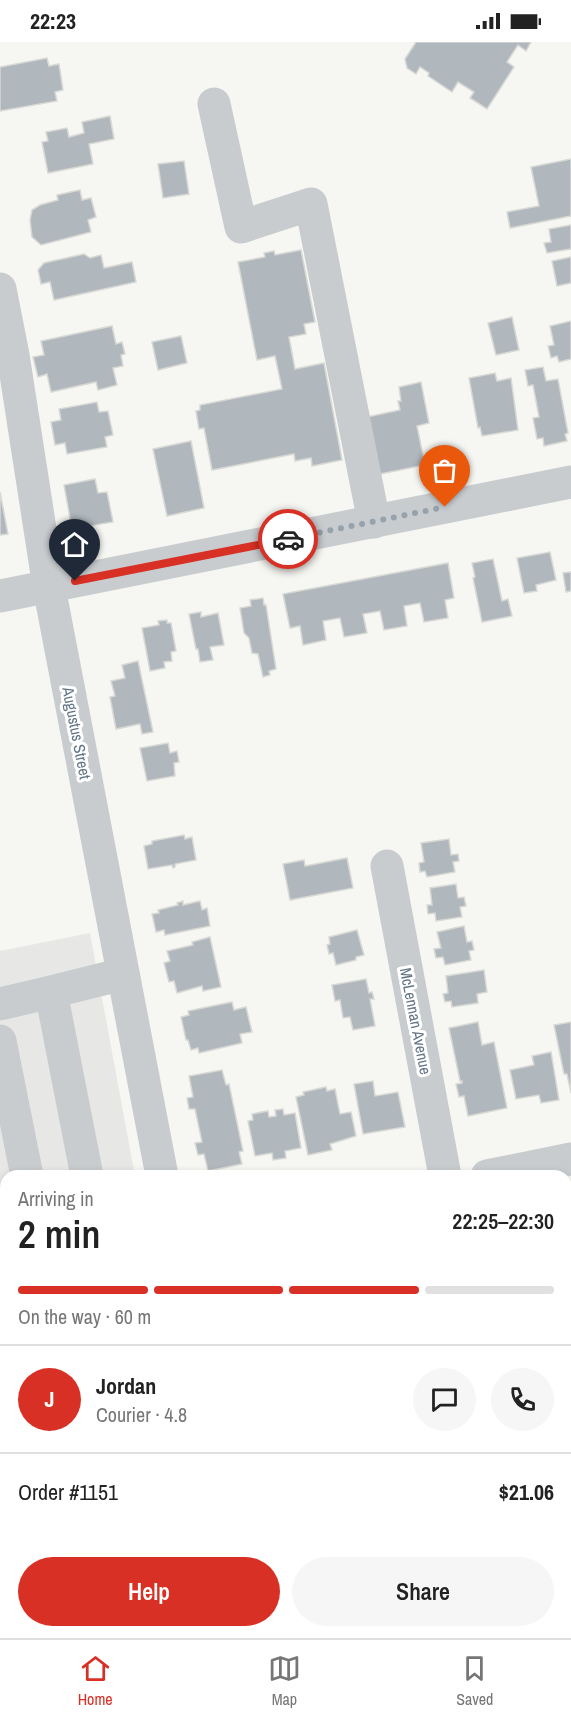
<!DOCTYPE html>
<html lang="en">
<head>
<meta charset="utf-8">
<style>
  :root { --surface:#fff; --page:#f6f6f6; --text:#222; --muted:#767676; --line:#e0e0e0; --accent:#d93025 }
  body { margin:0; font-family:"Archivo Narrow",sans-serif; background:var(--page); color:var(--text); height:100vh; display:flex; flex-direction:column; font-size:22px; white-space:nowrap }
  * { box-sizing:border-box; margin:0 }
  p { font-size:20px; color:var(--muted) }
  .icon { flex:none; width:33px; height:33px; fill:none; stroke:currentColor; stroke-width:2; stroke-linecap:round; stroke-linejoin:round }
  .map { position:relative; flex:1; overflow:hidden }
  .sheet { position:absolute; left:0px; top:1128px; width:572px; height:468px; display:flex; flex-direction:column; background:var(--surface); border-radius:18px 18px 0 0; box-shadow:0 3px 9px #0003 }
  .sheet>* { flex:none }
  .pin { position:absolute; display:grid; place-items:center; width:51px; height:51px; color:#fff; margin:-62px -26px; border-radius:50% 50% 50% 0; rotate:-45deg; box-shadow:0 0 6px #0007 }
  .pin .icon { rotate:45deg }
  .courier { position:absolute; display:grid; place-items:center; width:60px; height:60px; margin:-30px; border:4px solid #d93025; border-radius:50%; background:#fff; color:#222; box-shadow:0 2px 8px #0007 }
  .overview em { font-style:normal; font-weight:600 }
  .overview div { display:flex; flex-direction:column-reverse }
  .overview { display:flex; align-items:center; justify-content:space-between; height:102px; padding:0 18px }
  h1 { font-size:39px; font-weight:600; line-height:45px }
  .bar { display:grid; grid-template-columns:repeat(4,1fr); gap:9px 6px; align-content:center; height:72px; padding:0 18px }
  .bar i { height:8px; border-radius:4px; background:var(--line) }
  .bar .current { background:var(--accent) }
  .bar p { grid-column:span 4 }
  .line { display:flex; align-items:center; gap:15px; padding:0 18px; border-top:2px solid var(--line) }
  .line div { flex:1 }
  .round { display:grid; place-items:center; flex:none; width:63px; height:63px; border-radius:32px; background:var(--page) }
  .cta { display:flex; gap:12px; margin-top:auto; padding:12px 18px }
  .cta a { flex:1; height:69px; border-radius:36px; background:var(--accent); color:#fff; font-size:24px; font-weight:600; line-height:69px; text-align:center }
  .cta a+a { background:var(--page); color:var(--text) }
  .status { display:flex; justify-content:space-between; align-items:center; height:42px; padding:0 30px; background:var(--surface); direction:ltr }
  .status svg { height:16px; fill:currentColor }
  .menu { display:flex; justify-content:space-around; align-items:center; height:84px; border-top:2px solid var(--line); background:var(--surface); font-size:16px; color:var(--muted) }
  .menu a { display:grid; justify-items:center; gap:3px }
  .menu .current { color:var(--accent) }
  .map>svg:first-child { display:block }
  .built { fill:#e7e8e6 }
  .building { fill:#b0b8bd; stroke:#d8d8d5; stroke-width:1.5 }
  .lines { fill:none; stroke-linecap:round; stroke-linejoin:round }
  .minor { stroke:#c9cccf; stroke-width:33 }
  .done { stroke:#96a2ac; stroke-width:6; stroke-dasharray:0 10.8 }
  .route { stroke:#d93025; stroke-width:8 }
  .labels { text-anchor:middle; stroke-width:6; stroke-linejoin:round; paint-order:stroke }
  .street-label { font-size:16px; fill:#637587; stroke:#fff }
</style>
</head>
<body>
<div class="status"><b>22:23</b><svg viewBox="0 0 49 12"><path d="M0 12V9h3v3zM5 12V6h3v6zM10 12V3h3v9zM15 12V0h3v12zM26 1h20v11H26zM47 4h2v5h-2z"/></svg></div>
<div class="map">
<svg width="571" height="1596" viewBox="0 0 571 1596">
  <rect width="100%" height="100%" fill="#f6f7f2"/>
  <polygon class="built" points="90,891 135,1134 6,1134 6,1191 0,1192 0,909"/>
  <g class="building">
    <polygon points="416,0 531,0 526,9 518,3 507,20 514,25 487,67 470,56 474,50 458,40 452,50 428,34 429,31 420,25 416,32 407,26 405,17"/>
    <polygon points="47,16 49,24 59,22 63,48 55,50 57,59 0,69 0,25"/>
    <polygon points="110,74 114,97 89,102 93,122 48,131 42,100 48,99 46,90 67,86 69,95 84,91 82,80"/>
    <polygon points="571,117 571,174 510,186 507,170 539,164 531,125"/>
    <polygon points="184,119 189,152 163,156 158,122"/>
    <polygon points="80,148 82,158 91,156 96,175 88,178 91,190 41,203 32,195 30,178 32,168 40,163 58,158 57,153"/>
    <polygon points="571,183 571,207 547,211 544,201 551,200 549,187"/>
    <polygon points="301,208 315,280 304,282 306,292 289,295 295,327 324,321 342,418 312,424 311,416 295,419 294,412 212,428 204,386 199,387 196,369 200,368 200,363 282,347 275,314 257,318 238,220 265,215 264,211 274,209 275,213"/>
    <polygon points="84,212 90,216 101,213 104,226 132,220 136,240 54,258 50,240 41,242 38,228 44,221"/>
    <polygon points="571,215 571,241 557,244 552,219"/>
    <polygon points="512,275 519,308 496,313 488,281"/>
    <polygon points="571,279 571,317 559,320 557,314 551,316 548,304 554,303 550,284"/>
    <polygon points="112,284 116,302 122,300 125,312 121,313 123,324 113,326 117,343 98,348 96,340 51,350 47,332 38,335 33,315 44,313 41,299"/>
    <polygon points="181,294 187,321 158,328 152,300"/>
    <polygon points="543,325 546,339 558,337 568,391 565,392 567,399 544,404 543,396 537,397 533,376 539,375 533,343 528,344 525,328"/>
    <polygon points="495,331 497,339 511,336 518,388 482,394 480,385 478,386 469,336"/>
    <polygon points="421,340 429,381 417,384 425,423 375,433 362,376 400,368 398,359 401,359 399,345"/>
    <polygon points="97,360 99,370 108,369 113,393 105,395 107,405 67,412 65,401 55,403 51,380 61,378 59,367"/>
    <polygon points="191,399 204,466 167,474 153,407"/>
    <polygon points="95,437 98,451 107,450 113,480 72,487 64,443"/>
    <polygon points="0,450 8,492 0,493"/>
    <polygon points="550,510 556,538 536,543 537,549 524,551 517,516"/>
    <polygon points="493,517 502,559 508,557 512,574 482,580 473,536 475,535 472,521"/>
    <polygon points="448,521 454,556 445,558 448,576 424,580 420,561 404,564 407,584 384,588 380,569 363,572 367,591 344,595 340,576 323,579 326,598 303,603 300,584 290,586 283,552"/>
    <polygon points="571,530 571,549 566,550 563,531"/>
    <polygon points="263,556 264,563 266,563 276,627 269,629 270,633 263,635 258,612 252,611 249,596 244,591 240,566 251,564 250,558"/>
    <polygon points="201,570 201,575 218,571 224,603 210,605 213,618 200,620 198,607 196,607 189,572"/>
    <polygon points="167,578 167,581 171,581 176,609 171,610 172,619 164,620 165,626 150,629 142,586 159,583 158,579"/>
    <polygon points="138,619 153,690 142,692 140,682 116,687 110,655 115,654 111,639 125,636 122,623"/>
    <polygon points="168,701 170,711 177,709 179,720 174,721 175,734 147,739 140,706"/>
    <polygon points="184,793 185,797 192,795 196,818 175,822 175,825 173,826 172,823 148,827 144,804 152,802 152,799"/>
    <polygon points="449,797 451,813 458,812 459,819 453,820 455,830 427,835 425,829 420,830 419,821 424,820 421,801"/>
    <polygon points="347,816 353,846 290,858 283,822 304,818 305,824"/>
    <polygon points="456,842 458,856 464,855 466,864 460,865 462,875 436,879 435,871 428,872 427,863 432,863 430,846"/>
    <polygon points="183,859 183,863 200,859 202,868 207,866 210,884 165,893 164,888 156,890 152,872 159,871 158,868 178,863 177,861"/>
    <polygon points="464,884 467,900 472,899 474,908 469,909 471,918 445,923 443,915 436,916 434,907 441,906 437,890"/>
    <polygon points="357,888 364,913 356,915 356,918 336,923 333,911 329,912 327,903 330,902 329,895"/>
    <polygon points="210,895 221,945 203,949 202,944 177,951 174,939 169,940 164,921 170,919 167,909 193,903 192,900"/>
    <polygon points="484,928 487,950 477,952 478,961 452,965 451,959 445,960 443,952 448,951 446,934"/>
    <polygon points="366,937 369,951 372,950 374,957 370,957 375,984 353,988 350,975 343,976 340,958 335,959 332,943"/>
    <polygon points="232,960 234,968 246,965 252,990 240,992 242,1001 199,1011 198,1006 191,1008 188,998 186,998 181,975 189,973 188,969"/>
    <polygon points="478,980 482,1003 494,1000 507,1066 468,1074 464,1054 459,1055 456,1042 462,1041 462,1039 460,1039 449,986"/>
    <polygon points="571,980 571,1051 567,1032 564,1032 554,983"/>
    <polygon points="551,1010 559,1058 541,1061 539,1053 516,1057 510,1028 534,1023 532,1014"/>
    <polygon points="222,1028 226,1043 229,1042 243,1109 239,1110 242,1122 208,1129 204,1112 198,1113 195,1101 202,1100 195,1067 189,1067 187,1056 193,1055 189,1034"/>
    <polygon points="373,1039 375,1054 398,1050 405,1085 363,1092 354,1042"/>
    <polygon points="326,1045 327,1049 335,1047 340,1072 351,1070 356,1094 330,1102 332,1108 308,1113 296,1055 304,1053 303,1050"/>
    <polygon points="283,1067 284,1073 295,1071 301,1106 285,1109 286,1116 273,1118 272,1111 255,1114 248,1079 253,1078 252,1072 268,1069 269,1075 276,1074 275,1068"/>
    <polygon points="571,1161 571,1207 570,1207 569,1204 566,1205 566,1162"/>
    <polygon points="6,1272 6,1331 1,1332 0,1273"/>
    <polygon points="570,1415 571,1443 566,1444 566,1416"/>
    <polygon points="6,1446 6,1507 3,1507 0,1495 0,1447"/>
    <polygon points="178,1590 227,1590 202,1596 179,1596"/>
    <polygon points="433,1590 461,1590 463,1596 434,1596"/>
  </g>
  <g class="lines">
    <g class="minor">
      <polyline points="214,62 241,185 311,162 374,480"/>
      <polyline points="0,247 13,313 49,545 162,1134"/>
      <polyline points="0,554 571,440"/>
      <polyline points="387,824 445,1134"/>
      <polyline points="51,950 123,932"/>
      <polyline points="0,962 51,950 87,1134"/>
      <polyline points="0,999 27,1134"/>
      <polyline points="487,1134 571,1117"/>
      <polyline points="0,1229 6,1228"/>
      <polyline points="0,1575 6,1574"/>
      <polyline points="253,1590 254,1596"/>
      <polyline points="495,1590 497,1596"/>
    </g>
  </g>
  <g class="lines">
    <polyline class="done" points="288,497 445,465"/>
    <polyline class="route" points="75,539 288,497"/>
  </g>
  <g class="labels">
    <g class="street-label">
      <text transform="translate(77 691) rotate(79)" y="6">Augustus Street</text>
      <text transform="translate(416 979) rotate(79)" y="6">McLennan Avenue</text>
    </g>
  </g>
</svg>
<div class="pin" style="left:445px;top:465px;background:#ea580c"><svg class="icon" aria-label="bag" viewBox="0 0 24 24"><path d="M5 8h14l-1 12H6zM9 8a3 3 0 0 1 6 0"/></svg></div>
<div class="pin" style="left:75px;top:539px;background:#1f2937"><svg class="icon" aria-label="home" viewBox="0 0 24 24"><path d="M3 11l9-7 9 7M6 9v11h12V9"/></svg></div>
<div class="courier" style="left:288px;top:497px"><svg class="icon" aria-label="car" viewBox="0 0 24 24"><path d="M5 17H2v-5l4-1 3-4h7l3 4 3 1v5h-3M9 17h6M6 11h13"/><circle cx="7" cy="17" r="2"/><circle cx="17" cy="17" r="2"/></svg></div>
<section class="sheet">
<div class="overview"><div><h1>2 min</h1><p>Arriving in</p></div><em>22:25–22:30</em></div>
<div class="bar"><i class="current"></i><i class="current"></i><i class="current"></i><i></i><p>On the way · 60 m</p></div>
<div class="line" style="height:108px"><b class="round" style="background:var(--accent);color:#fff">J</b><div><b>Jordan</b><p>Courier · 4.8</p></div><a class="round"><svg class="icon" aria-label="chat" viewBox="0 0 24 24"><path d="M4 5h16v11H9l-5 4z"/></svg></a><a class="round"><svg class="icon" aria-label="phone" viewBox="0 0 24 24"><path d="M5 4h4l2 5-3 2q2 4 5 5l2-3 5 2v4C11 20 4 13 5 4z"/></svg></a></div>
<div class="line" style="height:78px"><div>Order #1151</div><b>$21.06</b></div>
<div class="cta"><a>Help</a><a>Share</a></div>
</section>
</div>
<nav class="menu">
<a class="current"><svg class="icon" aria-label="home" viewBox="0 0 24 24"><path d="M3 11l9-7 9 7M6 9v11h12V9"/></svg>Home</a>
<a><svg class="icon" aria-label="map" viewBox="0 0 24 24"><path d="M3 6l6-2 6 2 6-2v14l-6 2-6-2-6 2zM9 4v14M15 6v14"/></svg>Map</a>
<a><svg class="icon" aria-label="saved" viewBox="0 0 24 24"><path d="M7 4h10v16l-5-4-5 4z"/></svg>Saved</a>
</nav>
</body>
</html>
